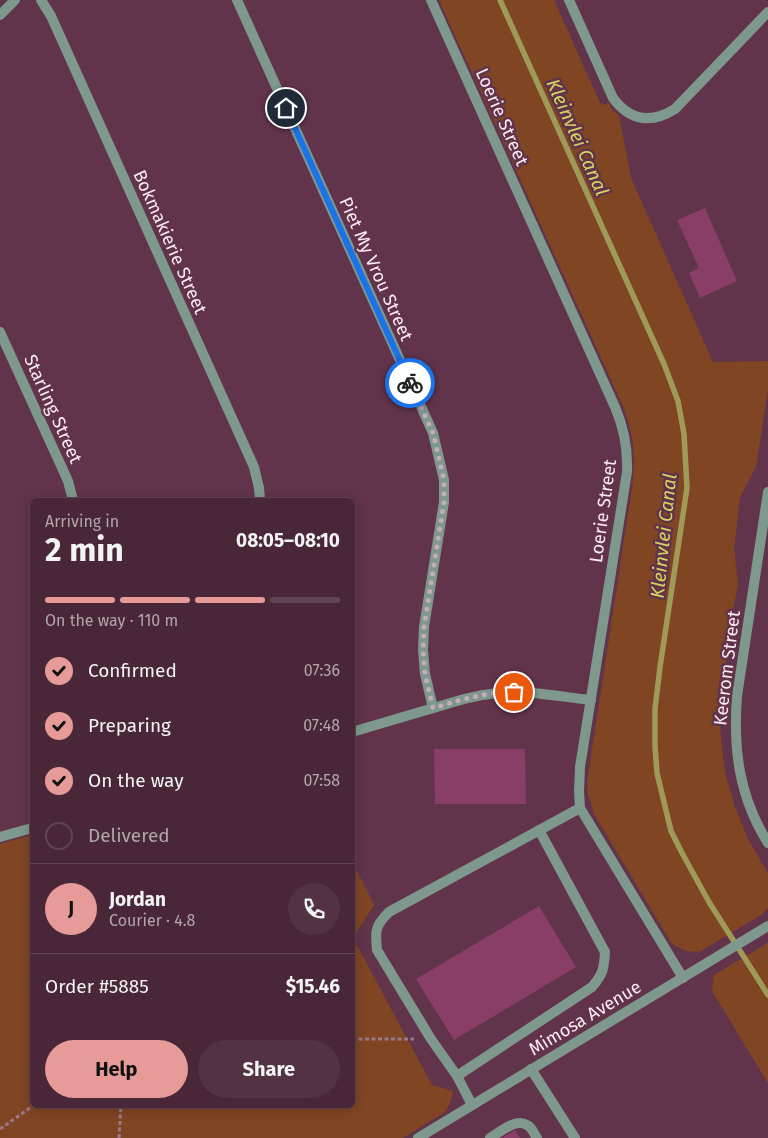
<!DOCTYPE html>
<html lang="en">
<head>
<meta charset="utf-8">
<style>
  :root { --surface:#492738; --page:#533343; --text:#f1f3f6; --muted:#b1a5ae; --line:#614453; --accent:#e69b98 }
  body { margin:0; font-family:"Fira Sans",sans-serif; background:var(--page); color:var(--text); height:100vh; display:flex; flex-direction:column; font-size:19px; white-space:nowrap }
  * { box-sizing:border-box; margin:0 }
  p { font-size:16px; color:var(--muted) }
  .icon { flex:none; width:28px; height:28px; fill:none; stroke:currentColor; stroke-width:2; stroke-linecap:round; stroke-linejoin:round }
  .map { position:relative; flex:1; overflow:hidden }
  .sheet { position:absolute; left:30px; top:498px; width:325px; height:610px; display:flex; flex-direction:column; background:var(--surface); border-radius:8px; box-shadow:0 2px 12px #0003,0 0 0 1px var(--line) }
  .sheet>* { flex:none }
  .pin { position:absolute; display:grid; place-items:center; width:42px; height:42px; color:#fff; margin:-21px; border:2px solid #fff; border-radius:50%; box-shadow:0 1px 5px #0007 }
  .courier { position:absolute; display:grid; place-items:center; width:50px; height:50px; margin:-25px; border:4px solid #1a73e8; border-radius:50%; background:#fff; color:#222; box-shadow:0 1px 6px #0007 }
  .headline em { font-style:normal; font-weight:700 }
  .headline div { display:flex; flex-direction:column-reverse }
  .headline { display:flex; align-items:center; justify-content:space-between; height:85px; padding:0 15px }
  h1 { font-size:32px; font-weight:700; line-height:38px }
  .bar { display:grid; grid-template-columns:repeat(4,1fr); gap:8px 5px; align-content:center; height:60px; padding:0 15px }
  .bar i { height:6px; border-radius:4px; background:var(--line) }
  .bar .current { background:var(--accent) }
  .bar p { grid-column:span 4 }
  .line { display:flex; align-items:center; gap:12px; padding:0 15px; border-top:1px solid var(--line) }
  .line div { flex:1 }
  .round { display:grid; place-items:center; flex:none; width:52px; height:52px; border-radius:26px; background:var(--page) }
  ol { padding:0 15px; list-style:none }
  li { display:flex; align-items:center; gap:15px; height:55px }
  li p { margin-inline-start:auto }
  li .icon { padding:5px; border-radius:50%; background:var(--accent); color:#111; stroke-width:4 }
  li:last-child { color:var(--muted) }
  li i { width:28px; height:28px; border:2px solid var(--line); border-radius:50% }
  .cta { display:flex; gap:10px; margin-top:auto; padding:10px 15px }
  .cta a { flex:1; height:58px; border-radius:30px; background:var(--accent); color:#111; font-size:20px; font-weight:700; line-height:58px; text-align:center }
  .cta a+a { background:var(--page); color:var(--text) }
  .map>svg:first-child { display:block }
  .green { fill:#804523 }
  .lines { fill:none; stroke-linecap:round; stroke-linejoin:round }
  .stream { stroke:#a09a58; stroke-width:5.5 }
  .building { fill:#883e66 }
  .path { stroke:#9a7789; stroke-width:3; stroke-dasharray:4 2.5; stroke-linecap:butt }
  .service { stroke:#7e988e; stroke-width:10 }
  .minor { stroke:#7e988e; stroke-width:10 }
  .done { stroke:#c6abb8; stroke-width:5; stroke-dasharray:0 9 }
  .route { stroke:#1a73e8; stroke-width:6 }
  .labels { text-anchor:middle; stroke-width:5; stroke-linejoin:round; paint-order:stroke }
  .street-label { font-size:18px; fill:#fdebf3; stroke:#61344b }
  .water-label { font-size:19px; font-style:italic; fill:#d5d55d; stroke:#61344b }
</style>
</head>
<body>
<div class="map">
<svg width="768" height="1138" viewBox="0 0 768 1138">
  <rect width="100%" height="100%" fill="#61344b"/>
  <g class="green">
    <path d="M439,0h115l47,105 8,-2 3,7 7,5 12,63 82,184 55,-1v29l-12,77 -16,30 -6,51 4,35 -11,63 -2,33 -4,30 -1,15 2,24 3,24 10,35 13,32 20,34v35l-7,7 -62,37 -13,-1 -10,-5 -5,-4 -77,-128 -7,-23 1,-15 44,-288c4,-32 2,-54 -10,-84z"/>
    <path d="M32,835v270h320l1,-242 21,42 -21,33 79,147 21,6c-1,8 -3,14 -8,21l-42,26h-403v-294z"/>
    <polygon points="768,943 768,1083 712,991 714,975"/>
  </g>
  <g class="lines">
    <polyline class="stream" points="500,0 664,364 678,401 684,434 687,488 660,667 655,709 655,746 657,773 671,831 682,853 709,902 768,995"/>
  </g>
  <g class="building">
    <polygon points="705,208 737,281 700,298 689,273 699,268 677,220"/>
    <polygon points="434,749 525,749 526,804 435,804"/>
    <polygon points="539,906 576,967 454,1040 416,979"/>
    <polygon points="515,1130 520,1138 502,1138"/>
  </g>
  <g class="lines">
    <g class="path">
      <polyline points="352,1039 414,1039"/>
      <polyline points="0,1129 34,1105"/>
      <polyline points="119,1138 121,1105"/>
    </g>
    <g class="service">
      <path d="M457,1076l135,-89c11,-13 12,-18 13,-35l-66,-122"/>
      <path d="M472,1105l-15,-29 -26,-37 -54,-89c-2,-20 -2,-24 12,-38l191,-104"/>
      <path d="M490,1138c10,-6 26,-20 37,-13 5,2 7,9 10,13"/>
    </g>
    <g class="minor">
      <polyline points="41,0 51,16 254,467 259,488 260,500"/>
      <polyline points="237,0 433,433 444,480 444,502 424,627 423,650 425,674 433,708"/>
      <path d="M431,0l184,407c9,21 13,42 12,65l-47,295 -1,24 1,17 103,170"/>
      <path d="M569,0l44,98c17,23 38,26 62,11l93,-97"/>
      <polyline points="0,15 15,0"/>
      <polyline points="0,332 68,481 73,500"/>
      <path d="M768,492l-31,204c-4,53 2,101 31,147"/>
      <path d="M352,732l112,-33c11,-3 22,-5 34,-6 31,-3 63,4 93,7"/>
      <polyline points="0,837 32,828"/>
      <polyline points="531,1069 575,1138"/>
      <polyline points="418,1138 768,926"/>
    </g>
  </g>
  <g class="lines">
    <path class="done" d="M410,383l23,50 11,47v22l-20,125 -1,23 2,24 8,34c27,-8 52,-16 81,-16"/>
    <polyline class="route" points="286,108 410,383"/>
  </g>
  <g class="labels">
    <g class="street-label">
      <text transform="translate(502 117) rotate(66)" y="6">Loerie Street</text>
      <text transform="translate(170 242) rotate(66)" y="6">Bokmakierie Street</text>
      <text transform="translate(376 269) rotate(66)" y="6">Piet My Vrou Street</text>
      <text transform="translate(53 409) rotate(66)" y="6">Starling Street</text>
      <text transform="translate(603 511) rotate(-82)" y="6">Loerie Street</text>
      <text transform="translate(727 668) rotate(-83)" y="6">Keerom Street</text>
      <text transform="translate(585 1018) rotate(-31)" y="6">Mimosa Avenue</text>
    </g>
    <g class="water-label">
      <text transform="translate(578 137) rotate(66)" y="7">Kleinvlei Canal</text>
      <text transform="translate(663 536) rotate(-84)" y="7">Kleinvlei Canal</text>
    </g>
  </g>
</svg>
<div class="pin" style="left:514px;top:692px;background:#ea580c"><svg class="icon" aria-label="bag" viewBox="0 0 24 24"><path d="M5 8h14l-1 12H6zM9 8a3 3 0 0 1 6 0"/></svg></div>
<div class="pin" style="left:286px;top:108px;background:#1f2937"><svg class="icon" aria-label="home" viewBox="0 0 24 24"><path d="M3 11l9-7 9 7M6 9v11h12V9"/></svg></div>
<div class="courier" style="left:410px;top:383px"><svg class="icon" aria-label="bike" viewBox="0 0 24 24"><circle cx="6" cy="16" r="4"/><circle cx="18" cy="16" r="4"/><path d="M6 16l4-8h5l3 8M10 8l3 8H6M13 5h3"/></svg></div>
<section class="sheet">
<div class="headline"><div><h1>2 min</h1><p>Arriving in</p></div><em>08:05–08:10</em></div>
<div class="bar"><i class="current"></i><i class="current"></i><i class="current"></i><i></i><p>On the way · 110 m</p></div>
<ol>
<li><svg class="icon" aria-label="check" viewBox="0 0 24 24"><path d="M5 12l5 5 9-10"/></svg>Confirmed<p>07:36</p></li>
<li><svg class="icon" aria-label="check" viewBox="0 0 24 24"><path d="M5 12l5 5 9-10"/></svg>Preparing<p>07:48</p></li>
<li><svg class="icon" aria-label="check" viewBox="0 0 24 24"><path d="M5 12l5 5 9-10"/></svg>On the way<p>07:58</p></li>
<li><i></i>Delivered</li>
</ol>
<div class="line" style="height:90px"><b class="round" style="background:var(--accent);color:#111">J</b><div><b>Jordan</b><p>Courier · 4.8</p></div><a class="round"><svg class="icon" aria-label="phone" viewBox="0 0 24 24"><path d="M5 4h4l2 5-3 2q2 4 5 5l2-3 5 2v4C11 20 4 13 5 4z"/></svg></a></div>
<div class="line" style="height:65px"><div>Order #5885</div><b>$15.46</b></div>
<div class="cta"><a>Help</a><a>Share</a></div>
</section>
</div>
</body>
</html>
